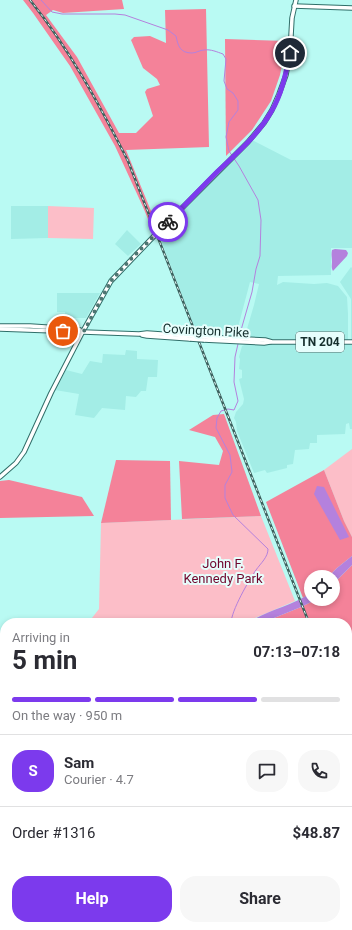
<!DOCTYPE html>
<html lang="en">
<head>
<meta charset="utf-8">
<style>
  :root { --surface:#fff; --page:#f7f7f7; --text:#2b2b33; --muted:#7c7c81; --line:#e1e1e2; --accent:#7c3aed }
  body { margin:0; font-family:Roboto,sans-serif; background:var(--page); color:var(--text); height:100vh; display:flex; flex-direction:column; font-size:15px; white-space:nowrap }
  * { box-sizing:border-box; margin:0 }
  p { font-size:13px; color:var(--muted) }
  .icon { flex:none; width:22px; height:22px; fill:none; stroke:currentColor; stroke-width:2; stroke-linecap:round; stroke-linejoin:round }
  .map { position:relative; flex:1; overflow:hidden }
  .drawer { position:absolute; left:0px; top:618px; width:352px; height:312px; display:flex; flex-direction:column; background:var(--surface); border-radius:16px 16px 0 0; box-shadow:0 2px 6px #0003 }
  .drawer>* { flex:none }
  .controls { position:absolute; left:304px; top:570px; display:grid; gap:8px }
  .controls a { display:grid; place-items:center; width:36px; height:36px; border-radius:50%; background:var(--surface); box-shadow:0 2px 6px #0003; font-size:20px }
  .pin { position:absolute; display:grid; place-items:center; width:34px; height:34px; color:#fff; margin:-17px; border:2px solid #fff; border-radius:50%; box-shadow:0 1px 4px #0007 }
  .courier { position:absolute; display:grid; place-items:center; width:40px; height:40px; margin:-20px; border:3px solid #7c3aed; border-radius:50%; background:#fff; color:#222; box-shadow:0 1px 5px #0007 }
  .overview em { font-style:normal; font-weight:700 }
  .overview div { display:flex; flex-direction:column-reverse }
  .overview { display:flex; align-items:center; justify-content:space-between; height:68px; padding:0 12px }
  h1 { font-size:26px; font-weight:700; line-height:30px }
  .bar { display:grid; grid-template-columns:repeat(4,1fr); gap:6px 4px; align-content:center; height:48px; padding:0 12px }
  .bar i { height:5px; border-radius:3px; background:var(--line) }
  .bar .active { background:var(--accent) }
  .bar p { grid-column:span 4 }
  .line { display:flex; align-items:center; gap:10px; padding:0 12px; border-top:1px solid var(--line) }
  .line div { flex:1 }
  .round { display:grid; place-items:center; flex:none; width:42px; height:42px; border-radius:16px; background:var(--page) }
  .cta { display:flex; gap:8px; margin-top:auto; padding:8px 12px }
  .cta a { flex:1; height:46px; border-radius:16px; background:var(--accent); color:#fff; font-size:16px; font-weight:700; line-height:46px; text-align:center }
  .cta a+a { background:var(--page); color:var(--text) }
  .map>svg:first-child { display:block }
  .built { fill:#a3ede6 }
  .green { fill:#fcbec8 }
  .forest { fill:#f48299 }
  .water { fill:#b481dd }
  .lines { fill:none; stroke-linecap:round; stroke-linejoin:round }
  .stream { stroke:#b481dd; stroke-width:1 }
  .major-casing { stroke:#306e69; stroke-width:5.5 }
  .highway-casing { stroke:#306e69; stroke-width:6 }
  .major { stroke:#fff; stroke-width:3.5 }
  .highway { stroke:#fff; stroke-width:4 }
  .rail-casing { stroke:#3c605d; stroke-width:2.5 }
  .rail { stroke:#e6fefc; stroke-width:1; stroke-dasharray:3; stroke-linecap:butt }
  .major-bridge-casing { stroke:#306e69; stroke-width:5.5; stroke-linecap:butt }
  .major-bridge { stroke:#fff; stroke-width:3.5 }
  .done { stroke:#4e7672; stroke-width:4; stroke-dasharray:0 7.2 }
  .route { stroke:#7c3aed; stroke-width:5 }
  .labels { text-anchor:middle; stroke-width:4; stroke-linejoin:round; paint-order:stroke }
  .shield { fill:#e6fefc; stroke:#546d6b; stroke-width:1 }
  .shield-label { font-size:12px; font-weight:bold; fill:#152f2d }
  .street-label { font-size:13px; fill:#152f2d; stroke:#e6fefc }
  .park-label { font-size:13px; fill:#70052d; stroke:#e6fefc }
</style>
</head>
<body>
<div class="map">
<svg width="352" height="930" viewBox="0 0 352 930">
  <rect width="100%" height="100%" fill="#b9faf3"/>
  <g class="built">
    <polygon points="252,140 291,160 352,160 352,248 331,248 331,275 278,276 277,285 283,282 314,284 327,283 338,286 347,297 348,314 348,340 244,339 254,305 259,284 250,282 237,331 195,329 159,235"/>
    <polygon points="11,206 48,206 48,238 11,239"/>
    <polygon points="127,230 141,244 129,255 128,256 115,244"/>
    <polygon points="351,267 352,268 352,340 351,340 351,299 340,282"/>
    <polygon points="57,293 100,293 86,318 66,318 65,312 57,312"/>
    <polygon points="247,344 352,345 352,429 350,429 349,423 346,424 345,434 317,435 317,443 310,443 309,449 295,450 293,464 287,465 287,468 267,473 265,470 254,473 237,431 236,422 234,418 236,412 243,404 244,399 239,379 242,378 242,370 239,369 240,359 239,357 242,346"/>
    <polygon points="126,350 137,351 137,359 158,360 157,377 148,377 146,391 141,391 136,397 126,396 125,410 102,408 94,418 75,415 79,394 55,390 66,370 82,374 90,361 102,363 103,354 125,355"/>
  </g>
  <g class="green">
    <polygon points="48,206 94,208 93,239 48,238"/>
    <polygon points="352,449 352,537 344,521 324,470"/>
    <polygon points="261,516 295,601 255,618 248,623 88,623 99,609 101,523"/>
    <polygon points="0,633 5,637 5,791 0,793"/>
  </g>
  <g class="forest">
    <polygon points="23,0 122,0 124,9 63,13 53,10 46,15 77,57 119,133 136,133 153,116 145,92 147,89 160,85 157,79 143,68 131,40 134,37 150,36 166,43 165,10 206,9 209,147 126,150 158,228 153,231 143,207 115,146 70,66 33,13"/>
    <polygon points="225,39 287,41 280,75 271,101 252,130 226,156"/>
    <polygon points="224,414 261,516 182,519 179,461 219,465 223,451 215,437 189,430 213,415"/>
    <polygon points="116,460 170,461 171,520 101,523"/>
    <polygon points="324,470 344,521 352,537 352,556 337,568 328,577 311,577 311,593 303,598 266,502"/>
    <polygon points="9,480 82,497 94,516 0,518 0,481"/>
    <polygon points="352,565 352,667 347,670 347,623 264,623 269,620 301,607 317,599 333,599 333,584"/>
  </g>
  <g class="water">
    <path d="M335,249l11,1 2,3 -1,3 -14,15c-2,-4 -1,-6 -1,-9 0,-5 -1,-7 0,-12z"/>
    <polygon points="317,486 324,487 349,537 340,540 314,494"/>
    <polygon points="352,556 352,565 333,584 333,577 328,577 337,568"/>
    <path d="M311,593v6h6l-16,8 -32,13 -5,3h-16c19,-13 44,-17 63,-30z"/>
  </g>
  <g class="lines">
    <g class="stream">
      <path d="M41,0l11,12 10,2h53l10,1 43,15 8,6c2,10 4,17 16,17 4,0 8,-3 12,-3 7,-1 13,2 19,4l3,5 -2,22 3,8 6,4 5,8v9l-9,12 -3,15 3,14 10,15 19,34 3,20 -1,36 -4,13 -4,23 -13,45"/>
      <path d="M231,623c0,-12 18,-43 25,-53 5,-7 12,-13 12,-21l-35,-34 -8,-17v-13l7,-13 -2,-17 -14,-27 1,-10 4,-7 7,-2 6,1 4,-9 -4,-19 1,-25 3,-13"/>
    </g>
    <defs>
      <g id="major">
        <polyline points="294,6 352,8"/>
        <polyline points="0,326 30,326 76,329 80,330"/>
        <polyline points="0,329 139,334 147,333 190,336"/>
        <polyline points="142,335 147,336 190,339"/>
        <polyline points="204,337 265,340 272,342 352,342"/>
        <polyline points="204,340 264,343 270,342"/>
        <polyline points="0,477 16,463 24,452 51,393 83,331 111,281 156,234 248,142 264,123 272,110 279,94 286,75 290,53 292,18 296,0"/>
      </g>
      <g id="highway">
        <polyline points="347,675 352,672"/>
        <polyline points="347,681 352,678"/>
        <polyline points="124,925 132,930"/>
        <polyline points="141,925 143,930"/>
        <polyline points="66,930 76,925"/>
        <path d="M87,930c5,-4 11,-4 16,0"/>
        <polyline points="109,930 109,925"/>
        <polyline points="114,930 114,925"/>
      </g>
    </defs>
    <use href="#major" class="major-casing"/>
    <use href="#highway" class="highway-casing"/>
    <use href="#major" class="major"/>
    <use href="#highway" class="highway"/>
    <defs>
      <g id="rail">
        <path d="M30,0c40,50 69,104 98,161l181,462"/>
        <polyline points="347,719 352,731"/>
      </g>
    </defs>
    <use href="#rail" class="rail-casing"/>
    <use href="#rail" class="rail"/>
    <defs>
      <g id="major-bridge">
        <polyline points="190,336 204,337"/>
        <polyline points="190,339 204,340"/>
      </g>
    </defs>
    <use href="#major-bridge" class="major-bridge-casing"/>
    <use href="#major-bridge" class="major-bridge"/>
  </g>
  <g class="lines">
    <polyline class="done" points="63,331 84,331 111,281 129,261 168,222"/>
    <path class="route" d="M168,222c17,-17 33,-34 50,-51 19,-18 40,-36 53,-59 11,-18 15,-39 19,-59"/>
  </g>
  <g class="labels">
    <rect class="shield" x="296" y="332" width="48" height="20" rx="3"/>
    <g class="shield-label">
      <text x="320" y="346">TN 204</text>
    </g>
    <g class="street-label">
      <text transform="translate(206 330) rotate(3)" y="5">Covington Pike</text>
    </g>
    <g class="park-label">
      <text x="223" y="568">John F.<tspan x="223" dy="15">Kennedy Park</tspan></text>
    </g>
  </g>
</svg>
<div class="controls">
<a><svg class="icon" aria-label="locate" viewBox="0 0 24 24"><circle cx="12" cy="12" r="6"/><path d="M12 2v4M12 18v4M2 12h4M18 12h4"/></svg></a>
</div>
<div class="pin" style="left:63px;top:331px;background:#ea580c"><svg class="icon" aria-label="bag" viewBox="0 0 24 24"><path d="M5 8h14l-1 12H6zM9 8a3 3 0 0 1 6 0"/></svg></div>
<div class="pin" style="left:290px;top:53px;background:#1f2937"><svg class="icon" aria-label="home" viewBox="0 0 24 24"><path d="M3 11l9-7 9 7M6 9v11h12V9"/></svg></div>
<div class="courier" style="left:168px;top:222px"><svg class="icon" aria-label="bike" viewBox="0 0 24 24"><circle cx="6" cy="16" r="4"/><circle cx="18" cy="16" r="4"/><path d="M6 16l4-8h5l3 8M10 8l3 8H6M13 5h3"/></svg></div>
<section class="drawer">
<div class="overview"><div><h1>5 min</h1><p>Arriving in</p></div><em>07:13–07:18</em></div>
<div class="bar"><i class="active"></i><i class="active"></i><i class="active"></i><i></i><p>On the way · 950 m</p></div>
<div class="line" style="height:72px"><b class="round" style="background:var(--accent);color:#fff">S</b><div><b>Sam</b><p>Courier · 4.7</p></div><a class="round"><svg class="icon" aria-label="chat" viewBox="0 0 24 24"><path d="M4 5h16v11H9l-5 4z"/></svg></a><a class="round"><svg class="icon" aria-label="phone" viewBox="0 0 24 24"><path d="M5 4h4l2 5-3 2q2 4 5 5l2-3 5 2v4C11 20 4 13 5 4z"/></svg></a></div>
<div class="line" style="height:52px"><div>Order #1316</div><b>$48.87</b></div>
<div class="cta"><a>Help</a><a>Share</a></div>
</section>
</div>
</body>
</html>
